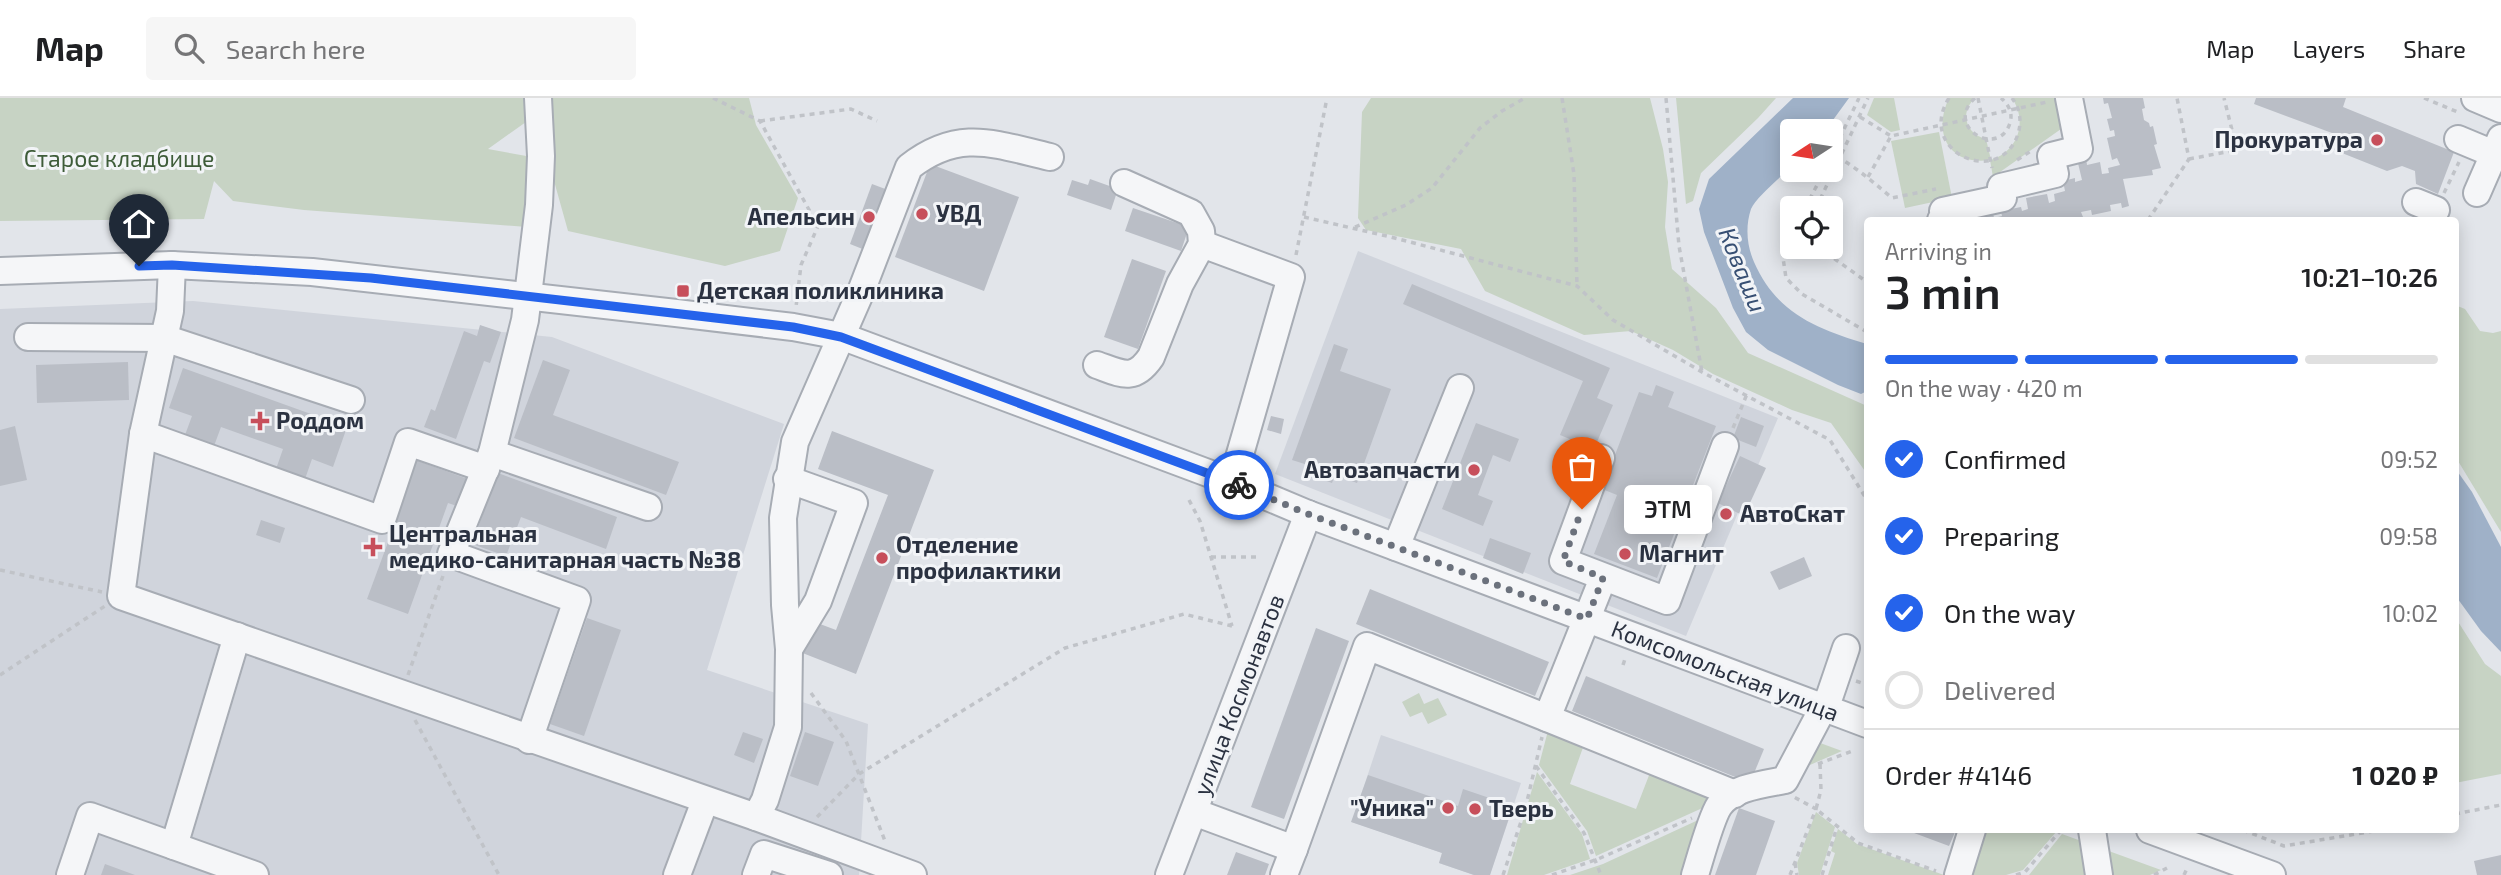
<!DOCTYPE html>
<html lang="en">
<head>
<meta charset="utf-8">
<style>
  :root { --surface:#fff; --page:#f6f6f6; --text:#202124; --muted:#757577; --line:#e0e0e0; --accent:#2563eb }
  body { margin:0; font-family:"Exo 2",sans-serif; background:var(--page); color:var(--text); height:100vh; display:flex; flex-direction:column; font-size:26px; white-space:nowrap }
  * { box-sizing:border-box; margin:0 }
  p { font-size:23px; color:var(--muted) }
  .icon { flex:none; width:38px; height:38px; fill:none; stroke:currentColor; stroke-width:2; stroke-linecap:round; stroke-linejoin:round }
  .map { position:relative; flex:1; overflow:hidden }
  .drawer { position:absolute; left:1864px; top:119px; width:595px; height:616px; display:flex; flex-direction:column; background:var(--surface); border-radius:7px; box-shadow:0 4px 18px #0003 }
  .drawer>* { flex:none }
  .needle { width:46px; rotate:258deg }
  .fabs { position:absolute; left:1780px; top:21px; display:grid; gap:14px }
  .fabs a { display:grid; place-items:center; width:63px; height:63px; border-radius:7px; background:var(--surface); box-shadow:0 4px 18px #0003; font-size:35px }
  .pin { position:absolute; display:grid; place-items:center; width:60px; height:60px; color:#fff; margin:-72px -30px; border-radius:50% 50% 50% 0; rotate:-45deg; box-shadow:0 0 7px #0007 }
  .pin .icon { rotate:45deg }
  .courier { position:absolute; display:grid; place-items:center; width:70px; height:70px; margin:-35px; border:5px solid #2563eb; border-radius:50%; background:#fff; color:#222; box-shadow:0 2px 9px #0007 }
  .bubble { position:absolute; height:49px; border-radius:7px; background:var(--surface); box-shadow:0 4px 18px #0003; font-size:23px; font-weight:600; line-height:49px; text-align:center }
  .headline em { font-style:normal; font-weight:600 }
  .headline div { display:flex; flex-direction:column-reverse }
  .headline { display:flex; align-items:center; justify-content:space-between; height:119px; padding:0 21px }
  h1 { font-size:46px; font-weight:600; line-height:52px }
  .bar { display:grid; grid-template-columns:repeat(4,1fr); gap:10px 7px; align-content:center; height:84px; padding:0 21px }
  .bar i { height:9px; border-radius:5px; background:var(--line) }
  .bar .active { background:var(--accent) }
  .bar p { grid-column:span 4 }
  .line { display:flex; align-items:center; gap:18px; padding:0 21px; border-top:2px solid var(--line) }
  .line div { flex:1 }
  ol { padding:0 21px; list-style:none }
  li { display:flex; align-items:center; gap:21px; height:77px }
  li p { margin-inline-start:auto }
  li .icon { padding:7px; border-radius:50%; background:var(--accent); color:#fff; stroke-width:4 }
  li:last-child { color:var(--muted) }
  li i { width:38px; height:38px; border:4px solid var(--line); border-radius:50% }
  header { display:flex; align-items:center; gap:42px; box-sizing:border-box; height:98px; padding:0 35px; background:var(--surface); border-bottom:2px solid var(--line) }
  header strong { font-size:33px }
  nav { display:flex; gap:38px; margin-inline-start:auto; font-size:24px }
  .search { width:490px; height:63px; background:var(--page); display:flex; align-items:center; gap:18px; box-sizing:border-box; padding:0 24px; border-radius:7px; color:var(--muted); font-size:26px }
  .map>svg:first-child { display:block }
  .built { fill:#d0d4dc }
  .green { fill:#c7d3c4 }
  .water { fill:#9fb1c8 }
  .building { fill:#babec6 }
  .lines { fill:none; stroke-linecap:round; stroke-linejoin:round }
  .minor-casing { stroke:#a7acb4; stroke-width:30 }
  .path { stroke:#c0c3c8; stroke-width:3.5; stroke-dasharray:5 5; stroke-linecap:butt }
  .minor { stroke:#f5f6f8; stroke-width:26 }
  .done { stroke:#6b717c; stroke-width:7; stroke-dasharray:0 12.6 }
  .route { stroke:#2563eb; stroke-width:9 }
  .poi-dot { fill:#c74f5b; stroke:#f2f4f7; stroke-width:2.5 }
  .labels { text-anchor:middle; stroke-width:6; stroke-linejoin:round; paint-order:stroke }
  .poi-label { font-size:23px; font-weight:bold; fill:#2b3241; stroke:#f2f4f7; text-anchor:start }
  .park-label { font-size:23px; fill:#3e5c39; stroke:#f2f4f7 }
  .street-label { font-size:23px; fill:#2b3241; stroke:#f2f4f7 }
  .water-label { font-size:24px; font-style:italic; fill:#374f73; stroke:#f2f4f7 }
</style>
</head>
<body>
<header>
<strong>Map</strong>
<div class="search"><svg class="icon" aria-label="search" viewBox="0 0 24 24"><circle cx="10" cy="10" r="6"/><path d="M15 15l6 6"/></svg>Search here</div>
<nav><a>Map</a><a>Layers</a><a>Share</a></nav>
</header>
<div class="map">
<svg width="2501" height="777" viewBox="0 0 2501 777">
  <rect width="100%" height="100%" fill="#e2e5ea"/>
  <g class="built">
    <polygon points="1358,153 1778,320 1686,538 1275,376"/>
    <polygon points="193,203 552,239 784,326 707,572 868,626 859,777 0,777 0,211"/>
    <polygon points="1381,637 1521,685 1490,777 1474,777 1439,765 1442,755 1352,724"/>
  </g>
  <g class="green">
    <polygon points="0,0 527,0 533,19 488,51 532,59 527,129 304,112 233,103 214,83 204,121 0,123"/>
    <polygon points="550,0 749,0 756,27 798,100 780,153 725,168 568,133 549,65"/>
    <polygon points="1371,0 1650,0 1663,51 1668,84 1665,129 1672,171 1716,210 1748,255 1867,308 1867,376 1831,325 1792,312 1713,276 1673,252 1631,233 1584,237 1485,193 1461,151 1366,132 1358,120 1362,14"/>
    <polygon points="1676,0 1776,0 1758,20 1701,75 1693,103 1686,106"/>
    <polygon points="1874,0 1894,0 1900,32 1891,34 1867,17"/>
    <path d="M1949,0h26c-16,15 -9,36 11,41l5,21c27,-9 37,-38 21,-62h43l6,31 -68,48 -3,-17c-41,6 -58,-27 -41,-62z"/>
    <polygon points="1939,34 1952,100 1905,110 1891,43"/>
    <polygon points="2455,207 2465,211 2480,233 2493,235 2501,233 2501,434 2455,358"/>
    <polygon points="2455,519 2485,566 2501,578 2501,676 2455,685"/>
    <polygon points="1419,595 1424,606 1438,600 1447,617 1428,626 1422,614 1410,619 1402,604"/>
    <polygon points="1550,625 1586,641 1570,686 1636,711 1653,667 1718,703 1596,758 1587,733 1539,667"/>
    <polygon points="1812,642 1842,653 1796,673"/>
    <polygon points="1537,674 1582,736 1590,761 1544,777 1507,777"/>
    <polygon points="1816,714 1835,729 1820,777 1799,777 1797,765"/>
    <polygon points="1709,717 1689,777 1570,777 1603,766"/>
    <polygon points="1838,731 1857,746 1944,777 1828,777 1835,755 1831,753"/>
    <polygon points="1977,732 2054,732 2057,733 2023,772 2006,777 1963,777"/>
    <polygon points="2062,736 2161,772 2150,777 2029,777"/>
  </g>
  <g class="water">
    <path d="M1793,0h56l-24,33h-33v35c-10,10 -36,31 -41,43 -6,18 -4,37 3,53 22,51 63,67 113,82v47l-6,3 -23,-9 -70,-35 -22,-18 -13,-24 -29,-76 -5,-23 10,-30z"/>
    <polygon points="2455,370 2472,394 2501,449 2501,554 2481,533 2455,497"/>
  </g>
  <g class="building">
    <polygon points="2103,0 2143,0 2145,10 2142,11 2144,22 2149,25 2150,29 2153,28 2157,46 2154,47 2161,70 2152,72 2153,77 2123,81 2129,108 2122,110 2121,105 2110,107 2111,113 2092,117 2091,112 2081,114 2083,119 2072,122 1973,122 1971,115 1992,110 1994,120 2002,118 2001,113 2021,109 2022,113 2028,111 2026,100 2047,96 2049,105 2055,103 2054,96 2065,93 2063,83 2075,80 2075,84 2082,82 2077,61 2086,59 2087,67 2100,64 2102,76 2109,75 2108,70 2120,67 2117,60 2112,62 2107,40 2115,38 2114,32 2110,33 2107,21 2112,20 2108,5 2104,6"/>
    <polygon points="2256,0 2346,0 2343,9 2454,54 2438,96 2416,86 2415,73 2402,68 2387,73 2327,49 2332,35 2254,6"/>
    <polygon points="930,66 1019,99 984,193 895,159"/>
    <polygon points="1090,81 1118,91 1111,112 1067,97 1072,82 1088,87"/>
    <polygon points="872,86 888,92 865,152 850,146"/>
    <polygon points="1133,110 1189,129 1181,153 1125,133"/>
    <polygon points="1132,161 1166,173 1138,251 1104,239"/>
    <polygon points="1412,186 1610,270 1597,300 1613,307 1594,351 1560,337 1583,283 1403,206"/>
    <polygon points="480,227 501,234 490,265 484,263 456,341 424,329 431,311 435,313 464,233 477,238"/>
    <polygon points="1334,246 1348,251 1340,273 1391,291 1357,385 1335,377 1332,385 1308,376 1311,368 1292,362"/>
    <polygon points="543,262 570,272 553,317 679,364 666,397 514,340"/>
    <polygon points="128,264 129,302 37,305 36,267"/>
    <polygon points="183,270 347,329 333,369 312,361 305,381 276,371 283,351 221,329 214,348 185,337 192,318 169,310"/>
    <polygon points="1656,287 1674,294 1668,309 1716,328 1657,480 1594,456 1617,397 1602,391 1639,294 1652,298"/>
    <polygon points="1271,318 1284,321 1281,336 1267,332"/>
    <polygon points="1741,319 1764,328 1756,349 1733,340"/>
    <polygon points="1476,325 1519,341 1510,364 1493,357 1478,397 1493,403 1483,428 1442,411"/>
    <polygon points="15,328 27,382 0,388 0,332"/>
    <polygon points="832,333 934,372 856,576 800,554 812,523 836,532 888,397 818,371"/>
    <polygon points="1740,358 1766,370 1744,418 1718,405"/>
    <polygon points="410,360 473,383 463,410 448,405 408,516 367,501 408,390 400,387"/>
    <polygon points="498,375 617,419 606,451 521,419 506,458 472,446"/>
    <polygon points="261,422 285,430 280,445 256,437"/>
    <polygon points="1490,440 1531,455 1523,476 1483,460"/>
    <polygon points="1804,459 1812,478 1779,492 1770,474"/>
    <polygon points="1370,491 1549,564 1535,598 1356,526"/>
    <polygon points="587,520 621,532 584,638 550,626"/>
    <polygon points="1316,530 1349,543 1284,721 1251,709"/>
    <polygon points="1586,578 1764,651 1750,685 1572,613"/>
    <polygon points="743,634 763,641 754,665 734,657"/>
    <polygon points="805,634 834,644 818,688 790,678"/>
    <polygon points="1368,677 1458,708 1463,691 1513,708 1490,777 1474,777 1439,765 1442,755 1351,724"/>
    <polygon points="1739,710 1775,723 1756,777 1715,777"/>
    <polygon points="1906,732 1956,732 1949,748"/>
    <polygon points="1236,754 1269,766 1265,777 1227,777"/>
    <polygon points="2501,757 2501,777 2477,777 2474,763"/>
    <polygon points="105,766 135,777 101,777"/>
  </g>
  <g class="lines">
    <defs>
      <g id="minor">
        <polyline points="2475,0 2501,11"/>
        <polyline points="2458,41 2494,56"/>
        <polyline points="2477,95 2501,40"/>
        <polyline points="2416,104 2436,112"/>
        <polyline points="1941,122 1945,122 1943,113 2003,100 2001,89 2055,76 2051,58 2079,51 2069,0"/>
        <polyline points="1202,146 1291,179 1232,384"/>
        <polyline points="172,167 170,213 143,336 121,498 756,719 913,777"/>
        <polyline points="0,173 172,167 312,174 676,215 793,229 841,238 1232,384 1308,416 1867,626"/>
        <polyline points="28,239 164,240 351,302"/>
        <path d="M1097,267c25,9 37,17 54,-8l29,-73 22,-40 -1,-13 -10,-18 -67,-30"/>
        <polyline points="143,336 382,422 408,344 486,371"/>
        <polyline points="492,355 648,409"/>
        <polyline points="1601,360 1563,463 1667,503 1725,348"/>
        <polyline points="787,381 854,405 818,503 789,551"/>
        <polyline points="1396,449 1460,290"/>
        <polyline points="1603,480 1547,620 1735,696"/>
        <polyline points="529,642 577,502 451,456 492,355 525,222 539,107 541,58 538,0"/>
        <polyline points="1194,714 1294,751 1284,777"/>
        <path d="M756,719l9,-17 23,-73 1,-78 -4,-44 -2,-87 12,-76 67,-153 47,-122c50,-39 85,-23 141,-10"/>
        <polyline points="2092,732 2099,777"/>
        <polyline points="2150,732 2272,777"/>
        <polyline points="174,748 237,538"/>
        <polyline points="1294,751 1367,548 1547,620"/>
        <polyline points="70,777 90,718 255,777"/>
        <polyline points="677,777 705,703"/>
        <polyline points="756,777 764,756 829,777"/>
        <polyline points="1169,777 1308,416"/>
        <path d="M1695,777c5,-16 16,-57 24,-69 13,-19 46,-22 66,-26l45,-85 16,-47"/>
        <polyline points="1958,777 1972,732"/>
      </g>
    </defs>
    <use href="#minor" class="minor-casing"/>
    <g class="path">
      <polyline points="713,0 760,23 818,128 801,167 796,209"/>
      <polyline points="1562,0 1574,76 1577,188"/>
      <polyline points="1666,0 1679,148 1702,274"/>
      <path d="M1949,0c-34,54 51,91 69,36 4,-13 2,-25 -6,-36"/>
      <path d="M1975,0c-32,29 24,61 35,25 3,-10 -1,-18 -9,-25"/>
      <polyline points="1978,0 1992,70"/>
      <polyline points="2424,0 2460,15"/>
      <polyline points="1860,19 1891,38"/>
      <polyline points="760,23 851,11 877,23"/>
      <polyline points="1830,55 1832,56 1859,0"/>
      <path d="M1830,60l2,-4c23,12 41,28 60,44l44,-9"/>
      <polyline points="2189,61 2237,52 2224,0"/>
      <polyline points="2017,62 2031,53"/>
      <polyline points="1868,79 1891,38 2047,4"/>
      <polyline points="2444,95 2459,64"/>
      <polyline points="1805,110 1825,72"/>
      <polyline points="1816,110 1868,0"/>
      <polyline points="1304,119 1391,139 1577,188 1613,222 1702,274 1830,342 1867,402"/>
      <polyline points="2148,122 2189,61 2177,0"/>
      <polyline points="1355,129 1406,107 1432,90 1480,30 1502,13 1525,0"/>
      <polyline points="1792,136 1782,153 1786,180 1802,196 1867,234"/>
      <polyline points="1818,149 1867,184"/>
      <polyline points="1296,157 1327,0"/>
      <polyline points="1733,330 1747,296"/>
      <polyline points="1189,402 1200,423 1232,528"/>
      <polyline points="1211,459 1258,459"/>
      <polyline points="0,472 102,494"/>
      <polyline points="1623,567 1626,558"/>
      <polyline points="0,577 105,508"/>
      <polyline points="408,577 444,475"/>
      <polyline points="1856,583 1867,587"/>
      <polyline points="811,595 846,643 885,743"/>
      <polyline points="415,622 499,777"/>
      <polyline points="1818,666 1855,652"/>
      <polyline points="1820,666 1821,692 1816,711 1858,745 1936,773"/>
      <polyline points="1536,668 1584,735 1601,777"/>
      <polyline points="2455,716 2501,707"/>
      <polyline points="817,719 859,676 1065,550 1184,516 1232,528"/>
      <polyline points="2243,732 2284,748 2380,732"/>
      <polyline points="1795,765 1797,777"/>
      <polyline points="1503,777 1525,712 1542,639"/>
      <polyline points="1552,777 1598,761 1692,720"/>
      <polyline points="1790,777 1816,711 1794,699"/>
      <polyline points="1822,777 1837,729"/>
      <polyline points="2016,777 2025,774 2061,732"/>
      <polyline points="2154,777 2167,770"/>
      <polyline points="2184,777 2188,768"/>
    </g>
    <use href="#minor" class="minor"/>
  </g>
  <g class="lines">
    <polyline class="done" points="1239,387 1308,416 1587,521 1603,480 1563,463 1582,411"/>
    <polyline class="route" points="139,168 172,167 371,180 793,229 841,239 1239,387"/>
  </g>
  <g class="poi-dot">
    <circle cx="2377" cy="42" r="7"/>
    <circle cx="922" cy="116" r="7"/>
    <circle cx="869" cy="119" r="7"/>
    <rect x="676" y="186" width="14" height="14" rx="3.5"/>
    <path d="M256.5 312.5h7v7h7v7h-7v7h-7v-7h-7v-7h7z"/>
    <circle cx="1474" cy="372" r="7"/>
    <circle cx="1726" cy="416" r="7"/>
    <path d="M369.5 438.5h7v7h7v7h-7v7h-7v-7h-7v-7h7z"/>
    <circle cx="1625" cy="456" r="7"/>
    <circle cx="882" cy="460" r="7"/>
    <circle cx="1448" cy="710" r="7"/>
    <circle cx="1475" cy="711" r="7"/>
  </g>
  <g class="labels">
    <g class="poi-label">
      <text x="2363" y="50" text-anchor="end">Прокуратура</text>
      <text x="936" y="124">УВД</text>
      <text x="855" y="127" text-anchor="end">Апельсин</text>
      <text x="697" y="201">Детская поликлиника</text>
      <text x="276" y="331">Роддом</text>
      <text x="1460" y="380" text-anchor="end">Автозапчасти</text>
      <text x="1740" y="424">АвтоСкат</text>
      <text x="389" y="444">Центральная<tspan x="389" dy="26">медико-санитарная часть №38</tspan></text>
      <text x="896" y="455">Отделение<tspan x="896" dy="26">профилактики</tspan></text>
      <text x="1639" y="464">Магнит</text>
      <text x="1434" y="718" text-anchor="end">"Уника"</text>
      <text x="1489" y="719">Тверь</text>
    </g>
    <g class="park-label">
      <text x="119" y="69">Старое кладбище</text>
    </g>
    <g class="street-label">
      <text transform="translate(1725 573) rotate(21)" y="8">Комсомольская улица</text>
      <text transform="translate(1239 597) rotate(-69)" y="8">улица Космонавтов</text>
    </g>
    <g class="water-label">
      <text transform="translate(1742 172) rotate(68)" y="8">Коваши</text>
    </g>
  </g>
</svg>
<div class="fabs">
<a><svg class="needle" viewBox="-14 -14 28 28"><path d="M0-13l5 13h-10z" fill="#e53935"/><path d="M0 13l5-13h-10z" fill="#757577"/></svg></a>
<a><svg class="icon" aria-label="locate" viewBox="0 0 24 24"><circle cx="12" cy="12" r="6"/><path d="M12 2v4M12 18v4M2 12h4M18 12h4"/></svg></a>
</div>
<div class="pin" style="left:1582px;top:411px;background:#ea580c"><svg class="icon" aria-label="bag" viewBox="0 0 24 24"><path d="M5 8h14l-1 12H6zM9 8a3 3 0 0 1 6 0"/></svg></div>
<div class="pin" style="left:139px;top:168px;background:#1f2937"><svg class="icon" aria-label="home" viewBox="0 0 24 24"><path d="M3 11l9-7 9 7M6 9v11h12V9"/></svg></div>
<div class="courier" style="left:1239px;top:387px"><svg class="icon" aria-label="bike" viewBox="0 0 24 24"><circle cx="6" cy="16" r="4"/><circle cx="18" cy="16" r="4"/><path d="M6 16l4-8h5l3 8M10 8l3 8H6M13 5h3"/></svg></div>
<div class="bubble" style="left:1624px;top:387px;width:88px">ЭТМ</div>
<section class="drawer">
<div class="headline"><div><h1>3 min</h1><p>Arriving in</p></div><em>10:21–10:26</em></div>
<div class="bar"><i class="active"></i><i class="active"></i><i class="active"></i><i></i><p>On the way · 420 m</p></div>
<ol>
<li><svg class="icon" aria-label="check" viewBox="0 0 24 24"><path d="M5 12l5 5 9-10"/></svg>Confirmed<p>09:52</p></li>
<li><svg class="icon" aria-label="check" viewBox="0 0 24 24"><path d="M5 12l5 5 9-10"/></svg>Preparing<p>09:58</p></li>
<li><svg class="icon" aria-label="check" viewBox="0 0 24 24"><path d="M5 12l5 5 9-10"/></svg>On the way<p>10:02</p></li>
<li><i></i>Delivered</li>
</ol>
<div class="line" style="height:91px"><div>Order #4146</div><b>1 020 ₽</b></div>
</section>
</div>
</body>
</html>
